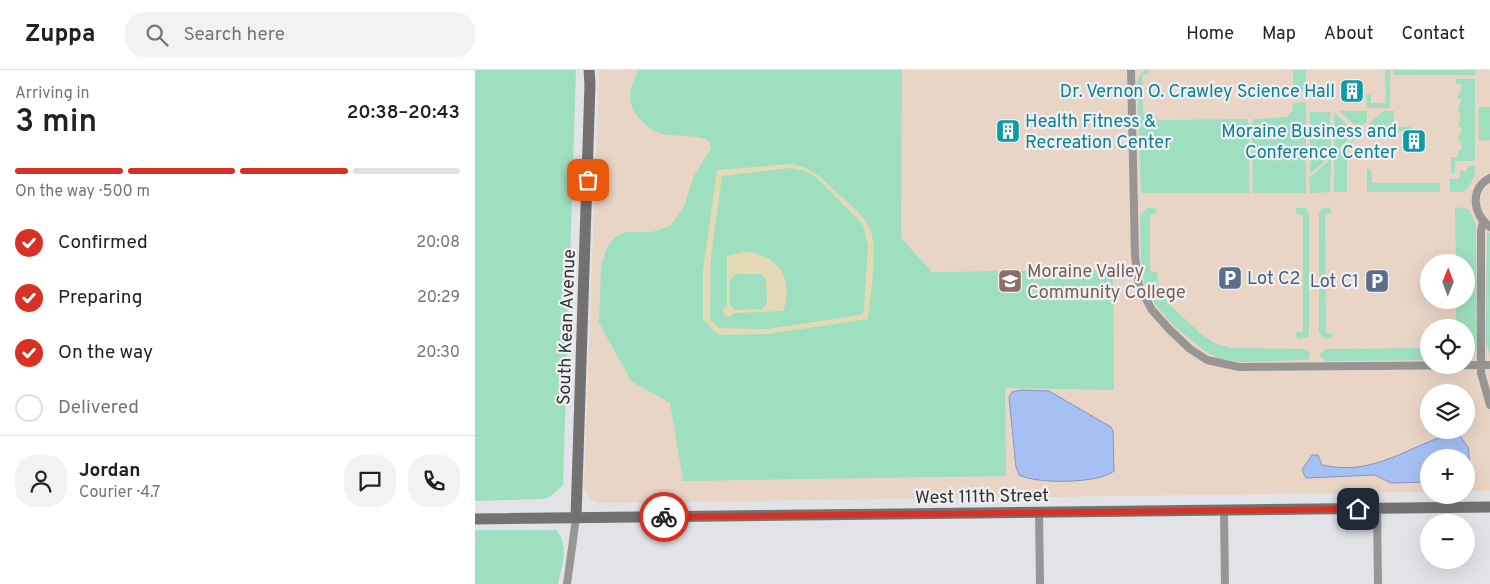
<!DOCTYPE html>
<html lang="en">
<head>
<meta charset="utf-8">
<style>
  :root { --surface:#fff; --page:#f2f2f2; --text:#202124; --muted:#757577; --line:#e0e0e0; --accent:#d93025 }
  body { margin:0; font-family:Overpass,sans-serif; background:var(--page); color:var(--text); height:100vh; display:flex; flex-direction:column; font-size:19px; white-space:nowrap }
  * { box-sizing:border-box; margin:0 }
  p { font-size:16px; color:var(--muted) }
  .icon { flex:none; width:28px; height:28px; fill:none; stroke:currentColor; stroke-width:2; stroke-linecap:round; stroke-linejoin:round }
  .map { position:relative; flex:1; overflow:hidden }
  .details { display:flex; flex-direction:column; background:var(--surface); width:475px }
  .details>* { flex:none }
  .needle { width:32px; rotate:1deg }
  .fabs { position:absolute; left:945px; top:184px; display:grid; gap:10px }
  .fabs a { display:grid; place-items:center; width:55px; height:55px; border-radius:50%; background:var(--surface); box-shadow:0 5px 20px #0002; font-size:25px }
  .pin { position:absolute; display:grid; place-items:center; width:42px; height:42px; color:#fff; margin:-21px; border-radius:10px; box-shadow:0 2px 8px #0006 }
  .courier { position:absolute; display:grid; place-items:center; width:50px; height:50px; margin:-25px; border:4px solid #d93025; border-radius:50%; background:#fff; color:#222; box-shadow:0 1px 6px #0007 }
  .head em { font-style:normal; font-weight:600 }
  .head div { display:flex; flex-direction:column-reverse }
  .head { display:flex; align-items:center; justify-content:space-between; height:85px; padding:0 15px }
  h1 { font-size:32px; font-weight:600; line-height:38px }
  .bar { display:grid; grid-template-columns:repeat(4,1fr); gap:8px 5px; align-content:center; height:60px; padding:0 15px }
  .bar i { height:6px; border-radius:4px; background:var(--line) }
  .bar .current { background:var(--accent) }
  .bar p { grid-column:span 4 }
  .line { display:flex; align-items:center; gap:12px; padding:0 15px; border-top:1px solid var(--line) }
  .line div { flex:1 }
  .round { display:grid; place-items:center; flex:none; width:52px; height:52px; border-radius:20px; background:var(--page) }
  ol { padding:0 15px; list-style:none }
  li { display:flex; align-items:center; gap:15px; height:55px }
  li p { margin-inline-start:auto }
  li .icon { padding:5px; border-radius:50%; background:var(--accent); color:#fff; stroke-width:4 }
  li:last-child { color:var(--muted) }
  li i { width:28px; height:28px; border:2px solid var(--line); border-radius:50% }
  header { display:flex; align-items:center; gap:30px; box-sizing:border-box; height:70px; padding:0 25px; background:var(--surface); border-bottom:1px solid var(--line) }
  header strong { font-size:24px }
  nav { display:flex; gap:28px; margin-inline-start:auto; font-size:18px }
  .search { width:350px; height:45px; background:var(--page); display:flex; align-items:center; gap:12px; box-sizing:border-box; padding:0 18px; border-radius:20px; color:var(--muted); font-size:19px }
  main { display:flex; flex:1; min-height:0 }
  .map>svg:first-child { display:block }
  .education { fill:#e9d5c6; fill-rule:evenodd }
  .green { fill:#9edfbf }
  .sand { fill:#e3dab5; fill-rule:evenodd }
  .water { fill:#a7c0f4; stroke:#8495ba }
  .lines { fill:none; stroke-linecap:round; stroke-linejoin:round }
  .street { stroke:#989695; stroke-width:8 }
  .secondary { stroke:#747170; stroke-width:11 }
  .done { stroke:#6f7072; stroke-width:5; stroke-dasharray:0 9 }
  .route { stroke:#d93025; stroke-width:6 }
  .labels { text-anchor:middle; stroke-width:4.5; stroke-linejoin:round; paint-order:stroke }
  .culture-label { font-size:18px; fill:#0d838f; stroke:#f0f0f4; text-anchor:end }
  .education-label { font-size:18px; fill:#785e54; stroke:#f0f0f4; text-anchor:start }
  .service-label { font-size:18px; fill:#4e5e75; stroke:#f0f0f4; text-anchor:start }
  .street-label { font-size:18px; fill:#313233; stroke:#f0f0f4 }
</style>
</head>
<body>
<header>
<strong>Zuppa</strong>
<div class="search"><svg class="icon" aria-label="search" viewBox="0 0 24 24"><circle cx="10" cy="10" r="6"/><path d="M15 15l6 6"/></svg>Search here</div>
<nav><a>Home</a><a>Map</a><a>About</a><a>Contact</a></nav>
</header>
<main>
<section class="details">
<div class="head"><div><h1>3 min</h1><p>Arriving in</p></div><em>20:38–20:43</em></div>
<div class="bar"><i class="current"></i><i class="current"></i><i class="current"></i><i></i><p>On the way · 500 m</p></div>
<ol>
<li><svg class="icon" aria-label="check" viewBox="0 0 24 24"><path d="M5 12l5 5 9-10"/></svg>Confirmed<p>20:08</p></li>
<li><svg class="icon" aria-label="check" viewBox="0 0 24 24"><path d="M5 12l5 5 9-10"/></svg>Preparing<p>20:29</p></li>
<li><svg class="icon" aria-label="check" viewBox="0 0 24 24"><path d="M5 12l5 5 9-10"/></svg>On the way<p>20:30</p></li>
<li><i></i>Delivered</li>
</ol>
<div class="line" style="height:90px"><a class="round"><svg class="icon" aria-label="person" viewBox="0 0 24 24"><circle cx="12" cy="8" r="4"/><path d="M4 21q1-7 8-7t8 7"/></svg></a><div><b>Jordan</b><p>Courier · 4.7</p></div><a class="round"><svg class="icon" aria-label="chat" viewBox="0 0 24 24"><path d="M4 5h16v11H9l-5 4z"/></svg></a><a class="round"><svg class="icon" aria-label="phone" viewBox="0 0 24 24"><path d="M5 4h4l2 5-3 2q2 4 5 5l2-3 5 2v4C11 20 4 13 5 4z"/></svg></a></div>
</section>
<div class="map">
<svg width="1015" height="514" viewBox="0 0 1015 514">
  <rect width="100%" height="100%" fill="#e2e3e7"/>
  <path class="education" d="M124,0h891v421h-24v-33h-37v34l-831,11 -7,-3 -7,-12zM954,192h37v38h-37zM954,258h37v37h-37zM954,322h37v38h-37z"/>
  <g class="green">
    <polygon points="0,0 101,0 88,415 76,426 68,429 0,431"/>
    <path d="M164,0h263l-1,168 31,34 181,-2 1,120 -109,-2 1,88 -323,5 -13,-78 -39,-22 -32,-58 2,-57 6,-19 8,-10 11,-5h26l18,-6 14,-19 9,-29 18,-30 -2,-7c-12,-7 -31,-4 -46,-7 -12,-2 -30,-18 -32,-31 -3,-11 3,-23 8,-33z"/>
    <polygon points="671,0 675,1 674,4 667,5 668,43 676,43 684,50 772,49 774,53 774,123 666,123 662,11 666,3"/>
    <polygon points="818,0 831,0 831,21 818,20"/>
    <polygon points="910,0 915,0 915,38 892,38 891,25 896,25 896,33 911,33"/>
    <rect x="918" y="0" width="82" height="5"/>
    <polygon points="981,9 1000,9 1000,91 980,91 980,103 976,103 976,87 983,87 983,81 986,80 986,71 983,71 983,65 986,65 986,57 983,57 986,43 983,42 986,29 983,29 983,23 986,23 986,15 981,14"/>
    <polygon points="831,32 831,123 778,123 777,53 779,49 812,47 817,41 818,33"/>
    <polygon points="1004,37 1015,37 1015,70 1004,71"/>
    <polygon points="864,41 892,41 892,52 883,58"/>
    <polygon points="908,41 919,41 919,57 936,57 936,61 892,61 892,56"/>
    <polygon points="835,42 855,42 856,86 835,104"/>
    <polygon points="859,42 880,63 859,83"/>
    <polygon points="882,66 884,66 872,76 872,122 859,122 859,86"/>
    <polygon points="856,89 855,122 835,123 834,108"/>
    <path d="M992,96h8c1,10 -4,19 -11,26h-14v-13h9l1,-8h7z"/>
    <polygon points="892,99 896,99 897,113 965,113 965,122 892,122"/>
    <polygon points="855,137 857,143 850,144 851,262 859,265 853,269 847,267 844,262 844,144 846,139"/>
    <polygon points="980,137 994,139 1001,154 1002,278 999,285 991,289 991,258 981,257 981,230 991,230 991,192 981,192"/>
    <polygon points="672,138 679,138 682,141 680,144 675,145 675,201 682,202 684,218 695,235 726,264 741,274 758,278 830,279 835,283 833,290 765,292 745,289 728,280 697,254 680,234 669,212 666,194 665,146"/>
    <polygon points="821,138 831,138 834,145 834,262 833,267 824,269 820,266 822,262 828,262 828,145 821,144"/>
    <polygon points="1012,163 1015,163 1015,284 1011,273"/>
    <polygon points="954,278 954,290 851,291 845,286 849,279"/>
    <path d="M0,460h81c14,16 6,35 2,54h-83z"/>
  </g>
  <g class="sand">
    <path d="M316,94c20,3 30,13 44,27 12,11 27,22 34,36 10,20 1,68 -1,92l-100,15 -50,1 -15,-16v-48l14,-101zM316,98l14,3 12,7 46,47 5,21 -4,65 -4,4 -92,14 -49,-1 -8,-7 -1,-6 1,-59 11,-80z"/>
    <path d="M269,182c34,2 51,28 39,59l-48,2 -6,4 -5,-2 -1,-6 4,-4v-49zM262,204h24l5,5 1,25 -5,5 -27,1 -5,-5v-26z"/>
  </g>
  <g class="water">
    <path d="M546,320l28,1 62,36 2,4 1,40c-16,13 -77,13 -95,4l-3,-8 -7,-70 3,-5z"/>
    <path d="M982,362l11,15 3,25 -5,4v-18h-37v24l-38,1 -16,-8 -69,3 -4,-8 10,-15h6l4,10c54,12 86,-20 135,-33z"/>
  </g>
  <g class="lines">
    <g class="street">
      <polyline points="656,0 660,186 664,216 677,240 694,259 715,279 732,290 764,297 1015,295"/>
      <path d="M1015,108c-21,11 -17,36 0,49"/>
      <polyline points="1008,152 1006,161 1006,303 1015,335"/>
      <polyline points="902,438 903,514"/>
      <polyline points="749,440 750,514"/>
      <polyline points="564,442 565,514"/>
      <polyline points="92,514 101,448"/>
    </g>
    <g class="secondary">
      <polyline points="101,448 115,14 114,0"/>
      <polyline points="0,449 1015,437"/>
    </g>
  </g>
  <g class="lines">
    <polyline class="done" points="113,110 101,448 189,447"/>
    <polyline class="route" points="189,447 883,439"/>
  </g>
  <defs>
    <symbol id="building-square" viewBox="-11 -11 22 22"><rect x="-9" y="-9" width="18" height="18" rx="4" fill="#0f9aa8" stroke="#f0f0f4"/><path d="M-4-6H4V6H1V3H-1V6H-4ZM-2.5-4.3h1.7v1.8h-1.7ZM.8-4.3h1.7v1.8H.8ZM-2.5-1h1.7V.8h-1.7ZM.8-1h1.7V.8H.8Z" fill="#fff"/></symbol>
    <symbol id="parking-square" viewBox="-11 -11 22 22"><rect x="-9" y="-9" width="18" height="18" rx="4" fill="#5c6f8a" stroke="#f0f0f4"/><path d="M-3.5-5.5H1a3.5 3.5 0 0 1 0 7H-1V5.5H-3.5ZM-1-3.4V-.6H.8a1.4 1.4 0 0 0 0-2.8Z" fill="#fff"/></symbol>
    <symbol id="university-square" viewBox="-11 -11 22 22"><rect x="-9" y="-9" width="18" height="18" rx="4" fill="#8d6e63" stroke="#f0f0f4"/><path d="M0-5L7-2L0 1L-7-2ZM-4 1L0 2.5L4 1V4Q0 6-4 4Z" fill="#fff"/></symbol>
  </defs>
  <g fill-rule="evenodd">
    <use href="#building-square" x="863" y="7" width="28" height="28"/>
    <use href="#building-square" x="519" y="47" width="28" height="28"/>
    <use href="#building-square" x="925" y="57" width="28" height="28"/>
    <use href="#parking-square" x="741" y="194" width="28" height="28"/>
    <use href="#university-square" x="521" y="197" width="28" height="28"/>
    <use href="#parking-square" x="888" y="197" width="28" height="28"/>
  </g>
  <g class="labels">
    <g class="culture-label">
      <text x="860" y="27">Dr. Vernon O. Crawley Science Hall</text>
      <text x="550" y="57" text-anchor="start">Health Fitness &amp;<tspan x="550" dy="21">Recreation Center</tspan></text>
      <text x="922" y="67">Moraine Business and<tspan x="922" dy="21">Conference Center</tspan></text>
    </g>
    <g class="education-label">
      <text x="552" y="207">Moraine Valley<tspan x="552" dy="21">Community College</tspan></text>
    </g>
    <g class="service-label">
      <text x="772" y="214">Lot C2</text>
      <text x="884" y="217" text-anchor="end">Lot C1</text>
    </g>
    <g class="street-label">
      <text transform="translate(91 257) rotate(-88)" y="6">South Kean Avenue</text>
      <text transform="translate(507 426) rotate(-1)" y="6">West 111th Street</text>
    </g>
  </g>
</svg>
<div class="fabs">
<a><svg class="needle" viewBox="-14 -14 28 28"><path d="M0-13l5 13h-10z" fill="#e53935"/><path d="M0 13l5-13h-10z" fill="#757577"/></svg></a>
<a><svg class="icon" aria-label="locate" viewBox="0 0 24 24"><circle cx="12" cy="12" r="6"/><path d="M12 2v4M12 18v4M2 12h4M18 12h4"/></svg></a>
<a><svg class="icon" aria-label="layers" viewBox="0 0 24 24"><path d="M12 4l9 5-9 5-9-5zM3 14l9 5 9-5"/></svg></a>
<a>+</a>
<a>−</a>
</div>
<div class="pin" style="left:113px;top:110px;background:#ea580c"><svg class="icon" aria-label="bag" viewBox="0 0 24 24"><path d="M5 8h14l-1 12H6zM9 8a3 3 0 0 1 6 0"/></svg></div>
<div class="pin" style="left:883px;top:439px;background:#1f2937"><svg class="icon" aria-label="home" viewBox="0 0 24 24"><path d="M3 11l9-7 9 7M6 9v11h12V9"/></svg></div>
<div class="courier" style="left:189px;top:447px"><svg class="icon" aria-label="bike" viewBox="0 0 24 24"><circle cx="6" cy="16" r="4"/><circle cx="18" cy="16" r="4"/><path d="M6 16l4-8h5l3 8M10 8l3 8H6M13 5h3"/></svg></div>
</div>
</main>
</body>
</html>
